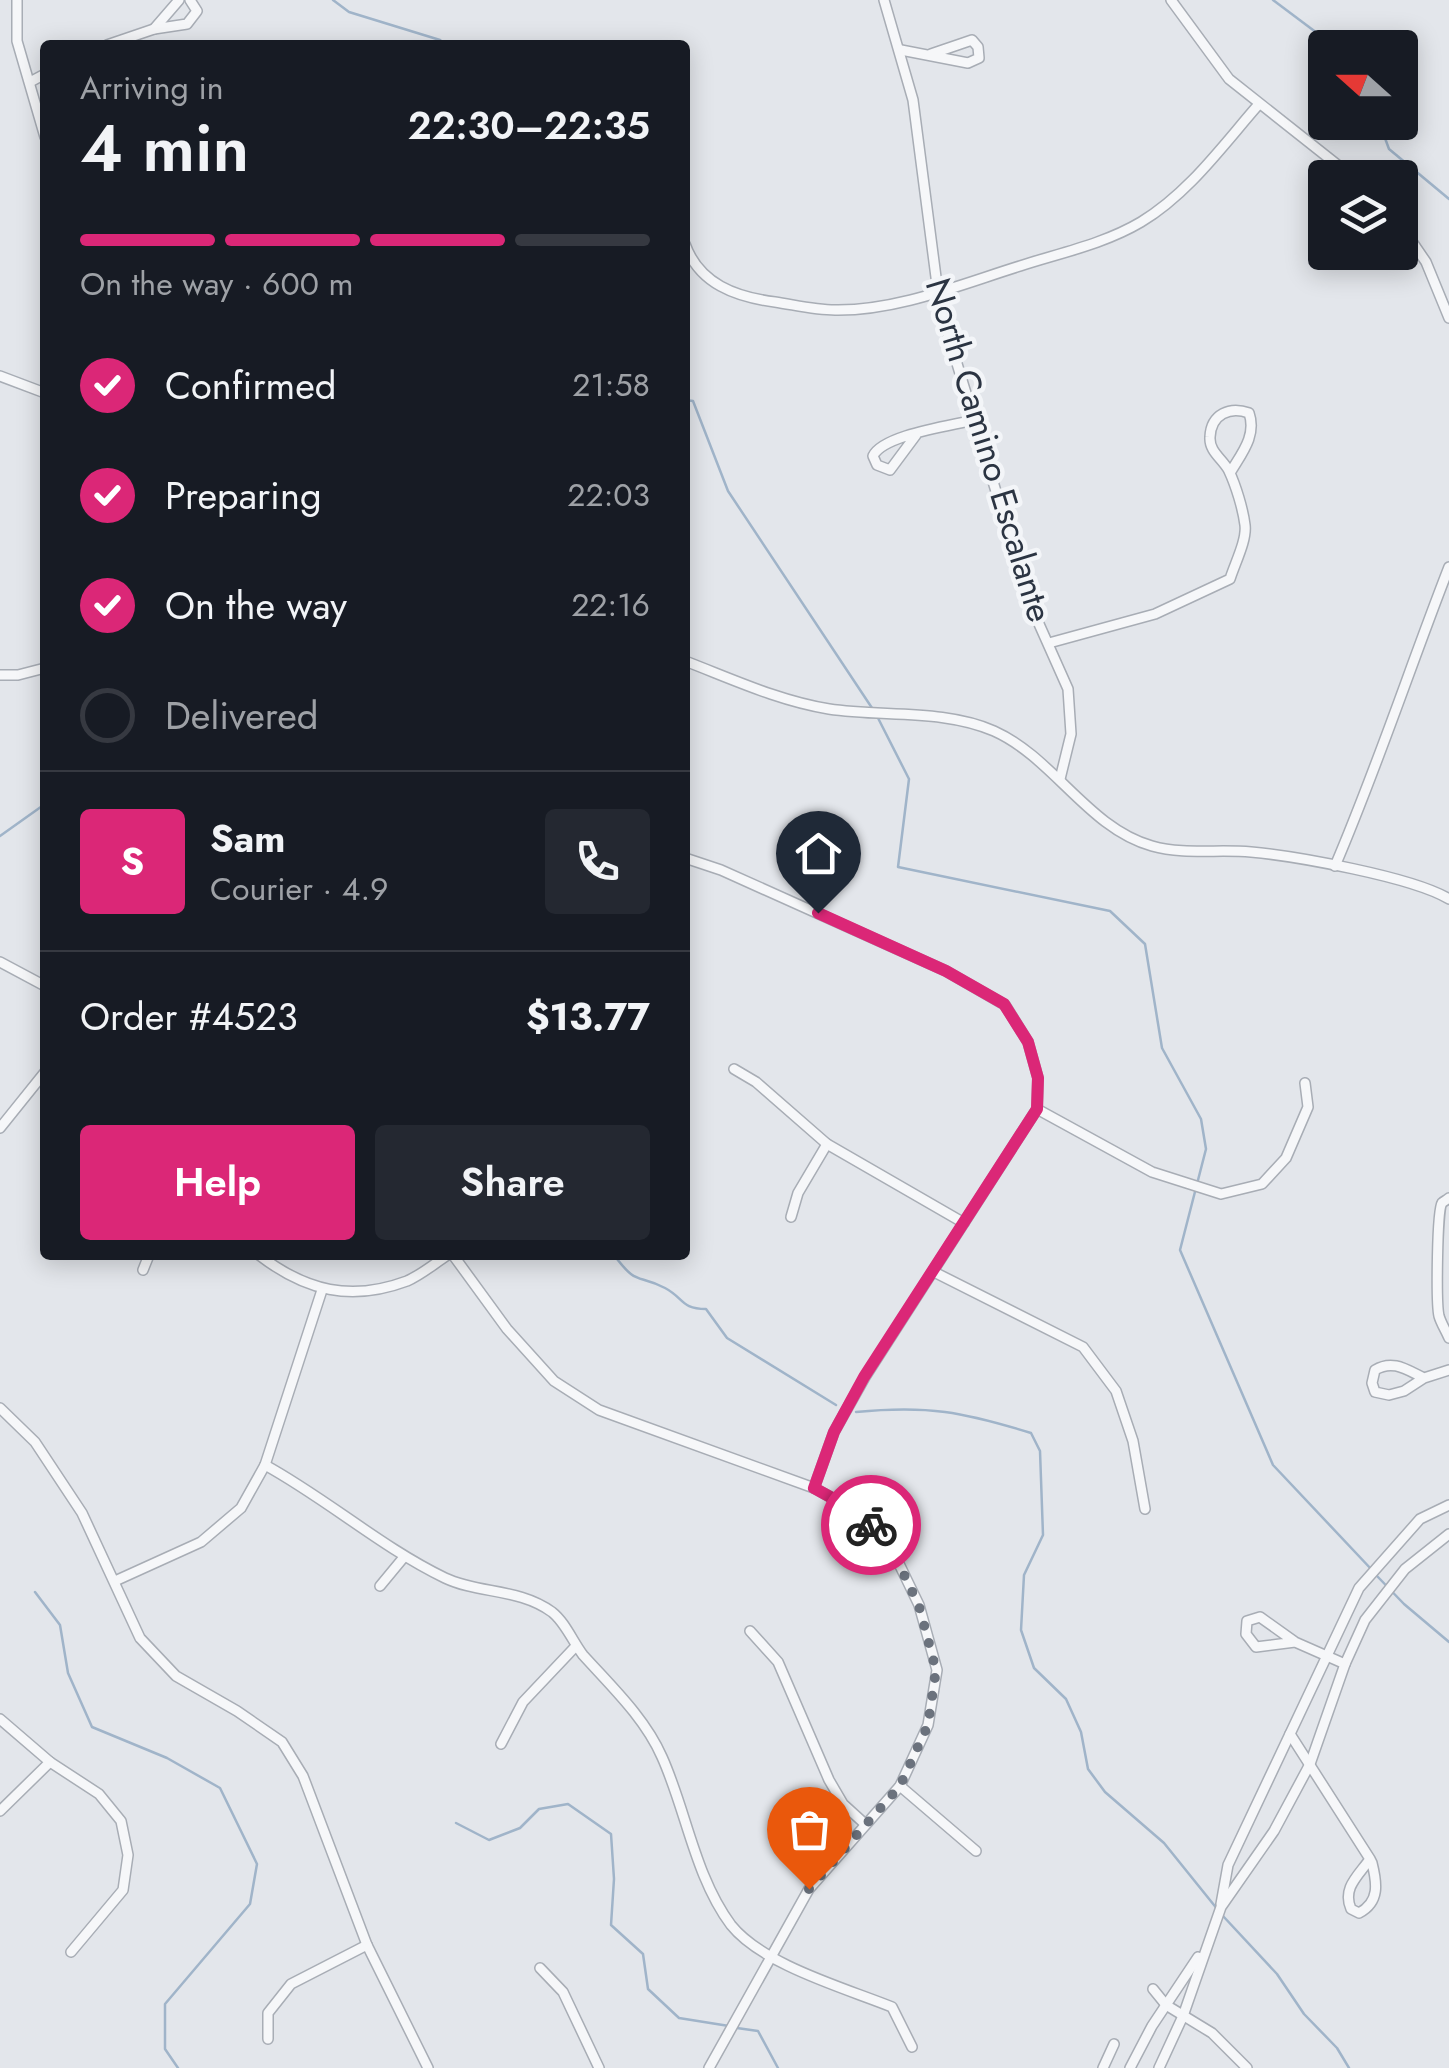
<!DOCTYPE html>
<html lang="en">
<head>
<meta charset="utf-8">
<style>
  :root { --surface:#171b24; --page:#242831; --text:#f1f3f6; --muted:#9ea1a6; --line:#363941; --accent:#db2777 }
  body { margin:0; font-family:Jost,sans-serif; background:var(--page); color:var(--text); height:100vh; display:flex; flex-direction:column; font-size:38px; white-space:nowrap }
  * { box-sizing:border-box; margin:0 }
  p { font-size:32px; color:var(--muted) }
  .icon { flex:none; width:55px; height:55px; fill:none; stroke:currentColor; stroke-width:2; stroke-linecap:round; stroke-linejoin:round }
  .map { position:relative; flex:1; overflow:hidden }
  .side { position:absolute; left:40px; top:40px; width:650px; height:1220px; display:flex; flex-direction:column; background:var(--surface); border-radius:10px; box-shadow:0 5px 25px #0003 }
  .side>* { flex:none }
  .needle { width:65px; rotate:291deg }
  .fabs { position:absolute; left:1308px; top:30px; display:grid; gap:20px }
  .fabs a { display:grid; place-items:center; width:110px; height:110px; border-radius:10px; background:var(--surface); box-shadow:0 5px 25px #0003; font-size:50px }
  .pin { position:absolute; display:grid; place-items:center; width:85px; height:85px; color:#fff; margin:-102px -42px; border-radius:50% 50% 50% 0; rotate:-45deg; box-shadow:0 0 10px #0007 }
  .pin .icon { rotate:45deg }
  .courier { position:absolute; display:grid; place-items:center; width:100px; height:100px; margin:-50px; border:8px solid #db2777; border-radius:50%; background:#fff; color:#222; box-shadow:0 2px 12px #0007 }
  .overview em { font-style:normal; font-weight:600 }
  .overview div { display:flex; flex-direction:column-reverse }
  .overview { display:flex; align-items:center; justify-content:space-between; height:170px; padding:0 40px }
  h1 { font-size:65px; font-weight:600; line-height:75px }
  .bar { display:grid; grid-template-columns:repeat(4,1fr); gap:15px 10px; align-content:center; height:120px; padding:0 40px }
  .bar i { height:12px; border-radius:8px; background:var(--line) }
  .bar .on { background:var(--accent) }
  .bar p { grid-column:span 4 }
  .line { display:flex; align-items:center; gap:25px; padding:0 40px; border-top:2px solid var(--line) }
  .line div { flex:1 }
  .round { display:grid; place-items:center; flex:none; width:105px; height:105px; border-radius:10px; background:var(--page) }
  ol { padding:0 40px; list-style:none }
  li { display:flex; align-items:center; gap:30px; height:110px }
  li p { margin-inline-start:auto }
  li .icon { padding:10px; border-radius:50%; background:var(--accent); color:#fff; stroke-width:4 }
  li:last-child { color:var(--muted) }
  li i { width:55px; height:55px; border:5px solid var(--line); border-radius:50% }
  .cta { display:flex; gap:20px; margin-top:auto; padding:20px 40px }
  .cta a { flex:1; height:115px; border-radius:10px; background:var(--accent); color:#fff; font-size:40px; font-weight:600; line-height:115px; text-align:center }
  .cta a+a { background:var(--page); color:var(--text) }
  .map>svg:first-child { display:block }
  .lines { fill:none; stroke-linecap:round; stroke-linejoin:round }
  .stream { stroke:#a0b4c9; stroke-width:2.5 }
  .minor-casing { stroke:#a8adb5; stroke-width:12 }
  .minor { stroke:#f6f7f9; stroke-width:9 }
  .done { stroke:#6b727d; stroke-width:10; stroke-dasharray:0 18 }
  .route { stroke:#db2777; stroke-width:12 }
  .labels { text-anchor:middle; stroke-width:9; stroke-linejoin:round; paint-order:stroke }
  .street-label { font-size:35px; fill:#2b3442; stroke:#f3f5f8 }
</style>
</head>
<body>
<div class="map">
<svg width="1449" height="2068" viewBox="0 0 1449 2068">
  <rect width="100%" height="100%" fill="#e3e6eb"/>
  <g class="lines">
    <g class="stream">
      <polyline points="333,0 349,12 440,40 445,45"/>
      <polyline points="1273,0 1337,48"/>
      <polyline points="1379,122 1389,149 1449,199"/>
      <polyline points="685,400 693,401 728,491 874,711"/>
      <polyline points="878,718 909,779 898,867 1110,911 1145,944 1162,1048 1201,1119 1206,1149 1180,1250 1273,1465 1372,1570"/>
      <polyline points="0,836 45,804"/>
      <path d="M614,1255c24,32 22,18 51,33 19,10 16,21 41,21l21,29 109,67"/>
      <path d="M856,1412c72,-7 107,0 175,21l9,18 3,84 -19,40 -3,55 13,38 32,31 15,33 7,37 17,23 59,51 54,67"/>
      <polyline points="1377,1576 1404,1604 1449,1642"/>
      <polyline points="35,1592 60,1625 68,1673 92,1727 167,1758 220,1788 257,1864 250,1904 165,2004 165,2049 178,2068"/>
      <polyline points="456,1823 489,1840 520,1828 539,1809 568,1804 611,1834 614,1879 611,1925 643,1954 648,1989 679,2018 729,2026"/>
      <polyline points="1223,1916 1277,1974 1304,2014 1337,2048 1349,2068"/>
      <polyline points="737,2028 758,2031 778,2068"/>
    </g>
    <defs>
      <g id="minor">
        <polyline points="17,0 17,41 45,137"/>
        <polyline points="884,0 913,100 940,308 1031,606 1068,689 1071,734 1060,779"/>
        <polyline points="1171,0 1229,79 1354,178"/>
        <polyline points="154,29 179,0"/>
        <polyline points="107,45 154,29 187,24 197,11 190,0"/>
        <polyline points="901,50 968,63 979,58 978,47 972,40 931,54"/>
        <polyline points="30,82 45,74"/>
        <polyline points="1400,224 1426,262 1449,318"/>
        <path d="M685,244c14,40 51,53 90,58 20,3 40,8 60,8 62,1 127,-26 185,-44 40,-13 84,-22 121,-44 48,-29 82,-77 118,-118"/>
        <polyline points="0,376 45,393"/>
        <path d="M916,435l-26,35 -13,-5 -4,-9c10,-21 77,-30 101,-36"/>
        <path d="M1049,643l106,-29 75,-35c5,-16 17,-39 15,-54 -2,-16 -9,-39 -16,-54 -6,-12 -20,-19 -19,-34 1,-23 20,-31 39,-24 8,23 -8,41 -19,60"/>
        <path d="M685,661c47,18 94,40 144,48 53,8 115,0 165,22 60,27 94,97 158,115 32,9 66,3 99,6 44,4 162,25 198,47"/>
        <polyline points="0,675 18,675 45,668"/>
        <polyline points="685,858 721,870 946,971 1005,1005 1028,1042 1038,1078 1037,1109"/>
        <path d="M1335,866c42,-98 75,-199 114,-299"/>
        <polyline points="0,962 45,986"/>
        <polyline points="734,1069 756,1082 827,1144 964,1223"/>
        <polyline points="1037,1109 1152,1172 1221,1194 1262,1184 1286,1158 1308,1107 1305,1083"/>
        <polyline points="0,1128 45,1072"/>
        <path d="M1449,1198c-2,2 -5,3 -7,5 -5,7 -6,100 -3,113 2,7 7,15 10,22"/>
        <polyline points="791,1217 798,1193 827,1144"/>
        <path d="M259,1255c47,36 92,47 148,26 14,-6 28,-18 41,-26"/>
        <polyline points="453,1255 507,1329 554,1381 599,1410 814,1488 854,1510 888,1541 919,1605 937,1670 928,1725 900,1786 809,1889 709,2068"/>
        <polyline points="143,1270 149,1255"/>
        <polyline points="934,1272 1083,1347 1116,1391 1133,1441 1145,1509"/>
        <path d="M1424,1378c-17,-8 -31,-19 -49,-8l-3,13 3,9 14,3 15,-4 20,-13 25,-8"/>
        <polyline points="0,1408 35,1442 82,1513 140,1638 176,1676 237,1711 282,1742 303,1776 367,1945 428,2068"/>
        <path d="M265,1465c62,34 116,82 180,113 34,16 74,10 107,34 13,10 21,30 31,43 28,31 62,63 79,102 24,53 33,120 69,168 32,40 114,63 161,82l20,40"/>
        <polyline points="814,1488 834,1432 865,1377 1037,1109"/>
        <polyline points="115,1581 201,1542 241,1508 265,1465 322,1290"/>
        <polyline points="380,1586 404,1557"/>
        <polyline points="750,1631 778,1662 829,1780 843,1804 865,1824"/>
        <polyline points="1295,1642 1256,1647 1246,1634 1247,1621 1260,1617 1295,1642 1345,1664"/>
        <polyline points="0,1719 50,1762 99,1794 121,1821 128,1855 123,1890 71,1952"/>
        <path d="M1290,1734l80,125 2,4c5,20 8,39 -13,50l-8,-4c-9,-21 7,-33 19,-50"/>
        <polyline points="501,1744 523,1702 576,1646"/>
        <polyline points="900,1786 976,1851"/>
        <polyline points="0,1811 50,1762"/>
        <polyline points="1221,1904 1228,1865 1359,1588 1420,1519 1449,1505"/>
        <polyline points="540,1968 563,1992 599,2068"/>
        <polyline points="1153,1989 1166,2005 1212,2033 1247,2068"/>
        <polyline points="268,2039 268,2013 291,1984 367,1945"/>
        <polyline points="1103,2068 1114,2044"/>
        <polyline points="1130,2068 1152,2026 1198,1957"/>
        <polyline points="1159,2068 1183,2016 1221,1907 1274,1831 1310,1764 1345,1664 1365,1620 1405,1569 1449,1534"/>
      </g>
    </defs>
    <use href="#minor" class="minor-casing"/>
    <use href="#minor" class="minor"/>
  </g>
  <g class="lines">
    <polyline class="done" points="809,1889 900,1786 928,1725 936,1670 919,1606 888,1541 871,1525"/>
    <polyline class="route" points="818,913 946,971 1004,1004 1028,1042 1038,1078 1037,1109 864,1377 834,1432 814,1488 854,1510 871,1525"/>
  </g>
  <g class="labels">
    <g class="street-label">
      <text transform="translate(989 450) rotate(73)" y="12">North Camino Escalante</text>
    </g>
  </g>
</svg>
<div class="fabs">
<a><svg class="needle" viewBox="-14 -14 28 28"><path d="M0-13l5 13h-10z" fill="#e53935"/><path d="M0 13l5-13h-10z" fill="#9ea1a6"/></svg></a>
<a><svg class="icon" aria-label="layers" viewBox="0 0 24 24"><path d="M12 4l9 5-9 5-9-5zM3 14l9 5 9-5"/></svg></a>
</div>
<div class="pin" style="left:809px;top:1889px;background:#ea580c"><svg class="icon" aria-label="bag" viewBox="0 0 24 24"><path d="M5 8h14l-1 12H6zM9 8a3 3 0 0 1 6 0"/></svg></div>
<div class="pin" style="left:818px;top:913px;background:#1f2937"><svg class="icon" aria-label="home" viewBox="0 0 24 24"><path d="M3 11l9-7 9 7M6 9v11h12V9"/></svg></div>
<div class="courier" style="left:871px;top:1525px"><svg class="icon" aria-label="bike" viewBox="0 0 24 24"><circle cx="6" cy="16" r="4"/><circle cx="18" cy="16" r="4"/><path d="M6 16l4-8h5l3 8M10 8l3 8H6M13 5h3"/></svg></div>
<section class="side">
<div class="overview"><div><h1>4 min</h1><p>Arriving in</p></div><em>22:30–22:35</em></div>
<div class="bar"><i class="on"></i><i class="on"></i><i class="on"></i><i></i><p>On the way · 600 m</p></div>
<ol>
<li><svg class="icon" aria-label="check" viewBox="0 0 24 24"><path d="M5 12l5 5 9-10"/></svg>Confirmed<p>21:58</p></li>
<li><svg class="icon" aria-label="check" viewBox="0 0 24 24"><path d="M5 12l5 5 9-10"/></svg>Preparing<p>22:03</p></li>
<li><svg class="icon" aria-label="check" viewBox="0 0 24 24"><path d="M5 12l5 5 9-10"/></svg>On the way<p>22:16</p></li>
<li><i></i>Delivered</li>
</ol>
<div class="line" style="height:180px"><b class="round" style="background:var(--accent);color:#fff">S</b><div><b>Sam</b><p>Courier · 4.9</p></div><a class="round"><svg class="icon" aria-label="phone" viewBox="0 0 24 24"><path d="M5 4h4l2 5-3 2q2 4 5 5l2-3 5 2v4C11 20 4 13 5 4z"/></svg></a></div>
<div class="line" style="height:130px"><div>Order #4523</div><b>$13.77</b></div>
<div class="cta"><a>Help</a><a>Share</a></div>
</section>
</div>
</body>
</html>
